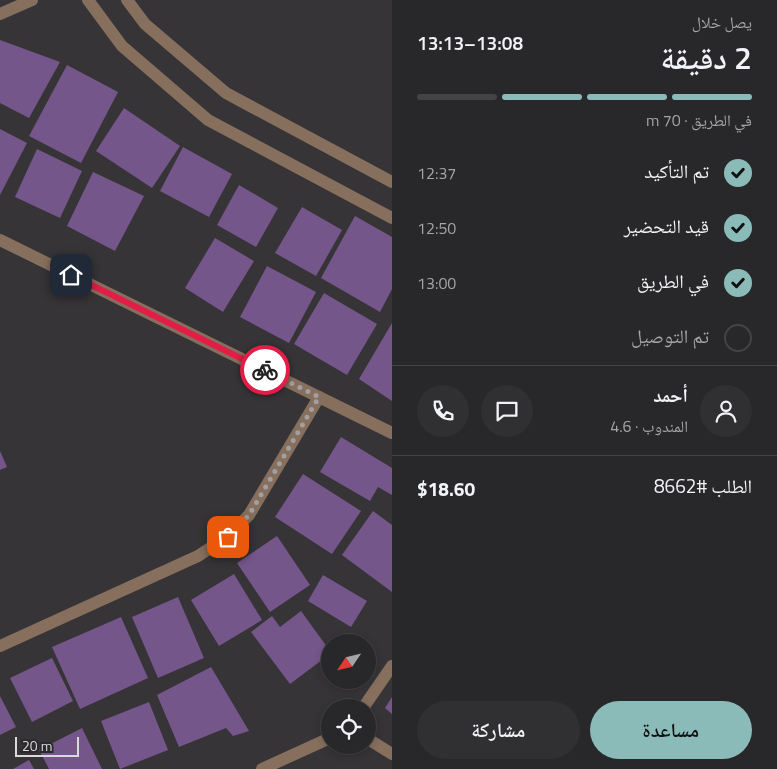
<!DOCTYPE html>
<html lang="ar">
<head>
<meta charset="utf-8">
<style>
  :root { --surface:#282729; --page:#302f31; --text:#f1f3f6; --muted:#a5a5a8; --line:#444446; --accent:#8bbbb9 }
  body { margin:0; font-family:"Titillium Web","Noto Naskh Arabic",sans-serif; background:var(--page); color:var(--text); direction:rtl; height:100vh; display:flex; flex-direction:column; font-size:19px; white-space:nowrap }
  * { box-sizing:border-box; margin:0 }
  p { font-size:16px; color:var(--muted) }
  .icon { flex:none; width:28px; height:28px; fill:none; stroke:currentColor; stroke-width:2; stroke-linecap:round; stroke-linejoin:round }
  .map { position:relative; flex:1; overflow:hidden; direction:ltr }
  .panel { display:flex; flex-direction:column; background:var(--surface); width:385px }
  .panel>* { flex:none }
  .needle { width:32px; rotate:235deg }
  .fabs { position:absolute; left:321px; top:634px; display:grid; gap:10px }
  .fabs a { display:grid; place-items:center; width:55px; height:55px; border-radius:50%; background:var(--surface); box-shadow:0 2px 8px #0003,0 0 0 1px var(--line); font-size:25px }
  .scale { position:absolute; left:15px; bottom:12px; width:64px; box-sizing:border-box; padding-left:5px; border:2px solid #dad9db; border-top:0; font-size:14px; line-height:18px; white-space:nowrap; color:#dad9db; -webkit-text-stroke:4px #2c2a2d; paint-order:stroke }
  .pin { position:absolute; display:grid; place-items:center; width:42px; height:42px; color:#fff; margin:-21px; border-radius:10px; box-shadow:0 2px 8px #0006 }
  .courier { position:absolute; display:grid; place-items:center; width:50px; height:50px; margin:-25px; border:4px solid #e11d48; border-radius:50%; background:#fff; color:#222; box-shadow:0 1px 6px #0007 }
  .overview em { font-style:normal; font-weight:600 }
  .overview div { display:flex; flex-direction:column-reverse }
  .overview { display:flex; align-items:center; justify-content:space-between; height:85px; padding:0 25px }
  h1 { font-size:32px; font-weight:600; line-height:38px }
  .bar { display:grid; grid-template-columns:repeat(4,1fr); gap:8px 5px; align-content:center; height:60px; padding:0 25px }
  .bar i { height:6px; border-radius:4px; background:var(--line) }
  .bar .on { background:var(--accent) }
  .bar p { grid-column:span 4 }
  .line { display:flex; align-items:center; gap:12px; padding:0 25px; border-top:1px solid var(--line) }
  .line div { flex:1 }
  .round { display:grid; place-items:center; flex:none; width:52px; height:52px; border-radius:26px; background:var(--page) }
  ol { padding:0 25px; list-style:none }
  li { display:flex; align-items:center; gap:15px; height:55px }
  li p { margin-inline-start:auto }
  li .icon { padding:5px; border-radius:50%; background:var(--accent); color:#111; stroke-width:4 }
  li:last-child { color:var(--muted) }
  li i { width:28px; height:28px; border:2px solid var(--line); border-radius:50% }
  .action { display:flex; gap:10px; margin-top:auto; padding:10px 25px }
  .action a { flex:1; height:58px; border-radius:30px; background:var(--accent); color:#111; font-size:20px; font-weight:600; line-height:58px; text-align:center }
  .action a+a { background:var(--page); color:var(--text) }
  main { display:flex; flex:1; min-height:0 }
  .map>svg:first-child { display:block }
  .building { fill:#75568b }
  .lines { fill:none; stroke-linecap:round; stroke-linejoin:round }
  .minor { stroke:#866f5c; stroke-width:12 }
  .done { stroke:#a19fa2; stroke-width:5; stroke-dasharray:0 9 }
  .route { stroke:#e11d48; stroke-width:6 }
</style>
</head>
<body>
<main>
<section class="panel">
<div class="overview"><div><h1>2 دقيقة</h1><p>يصل خلال</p></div><em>13:08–13:13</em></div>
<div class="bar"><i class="on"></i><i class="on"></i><i class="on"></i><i></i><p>في الطريق · 70 m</p></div>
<ol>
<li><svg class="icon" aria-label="check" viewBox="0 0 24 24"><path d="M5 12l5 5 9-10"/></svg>تم التأكيد<p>12:37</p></li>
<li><svg class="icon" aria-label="check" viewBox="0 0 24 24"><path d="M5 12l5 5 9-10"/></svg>قيد التحضير<p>12:50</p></li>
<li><svg class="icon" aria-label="check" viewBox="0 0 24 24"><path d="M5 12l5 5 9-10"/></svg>في الطريق<p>13:00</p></li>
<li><i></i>تم التوصيل</li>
</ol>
<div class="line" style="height:90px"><a class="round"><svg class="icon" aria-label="person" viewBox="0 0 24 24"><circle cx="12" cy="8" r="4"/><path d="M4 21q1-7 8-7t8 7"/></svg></a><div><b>أحمد</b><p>المندوب · 4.6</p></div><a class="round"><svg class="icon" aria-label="chat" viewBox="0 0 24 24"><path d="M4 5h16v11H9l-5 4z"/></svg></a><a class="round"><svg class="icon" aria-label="phone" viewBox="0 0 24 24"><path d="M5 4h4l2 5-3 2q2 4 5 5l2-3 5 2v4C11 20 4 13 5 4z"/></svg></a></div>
<div class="line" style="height:65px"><div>الطلب #8662</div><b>$18.60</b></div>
<div class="action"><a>مساعدة</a><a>مشاركة</a></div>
</section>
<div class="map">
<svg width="392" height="769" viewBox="0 0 392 769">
  <rect width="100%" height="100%" fill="#363437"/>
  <g class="building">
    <polygon points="0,40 60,62 29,118 0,103"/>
    <polygon points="67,65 118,92 81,163 29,136"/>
    <polygon points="124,108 180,146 152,188 96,151"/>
    <polygon points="0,129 27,143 0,195"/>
    <polygon points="183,147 232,174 209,217 160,191"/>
    <polygon points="37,149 82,171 60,218 15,197"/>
    <polygon points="93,172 144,196 115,251 67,226"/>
    <polygon points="239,185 278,208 256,247 217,225"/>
    <polygon points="302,207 342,230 316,276 275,253"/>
    <polygon points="355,216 392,237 392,289 380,312 321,278"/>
    <polygon points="215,238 254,261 223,312 185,288"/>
    <polygon points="267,266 316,292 289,343 240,317"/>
    <polygon points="324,293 377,324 347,375 294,344"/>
    <polygon points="392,323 392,401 359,379"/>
    <polygon points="341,437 392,468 392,495 378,487 370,501 320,472"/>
    <polygon points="0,451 7,467 0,470"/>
    <polygon points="303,474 361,511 332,554 275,517"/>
    <polygon points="373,511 392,525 392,592 342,555"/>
    <polygon points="277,536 310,585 270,612 237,563"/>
    <polygon points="234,574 262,620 219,646 191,600"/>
    <polygon points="323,575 367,601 351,627 308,601"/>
    <polygon points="178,597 204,658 158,678 132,617"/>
    <polygon points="301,611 330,651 330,654 290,684 251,632 272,616 280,627"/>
    <polygon points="121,617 148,678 80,709 52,647"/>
    <polygon points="52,658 73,701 32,722 10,678"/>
    <polygon points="211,667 249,731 233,736 226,728 179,747 157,695"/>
    <polygon points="0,696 16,727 0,735"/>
    <polygon points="392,697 392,714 385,708"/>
    <polygon points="149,702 168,750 120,769 101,721"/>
    <polygon points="82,728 102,769 49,769 39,750"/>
    <polygon points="29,760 34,769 13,769"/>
  </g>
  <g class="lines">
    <g class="minor">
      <polyline points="88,0 122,46 208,120 392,218"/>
      <polyline points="127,0 145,24 226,93 392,182"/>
      <polyline points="0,14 32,0"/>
      <polyline points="0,240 392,433"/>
      <polyline points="0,646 198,556 227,537 249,515 319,397"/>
      <polyline points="363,708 392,666"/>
      <polyline points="368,739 392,754"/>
      <polyline points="262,769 330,738"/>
    </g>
  </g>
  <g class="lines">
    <polyline class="done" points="228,537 249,515 319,397 265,370"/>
    <polyline class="route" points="71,275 265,370"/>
  </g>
</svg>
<div class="fabs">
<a><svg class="needle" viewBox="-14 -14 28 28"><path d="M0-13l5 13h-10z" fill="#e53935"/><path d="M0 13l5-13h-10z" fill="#a5a5a8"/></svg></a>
<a><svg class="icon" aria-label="locate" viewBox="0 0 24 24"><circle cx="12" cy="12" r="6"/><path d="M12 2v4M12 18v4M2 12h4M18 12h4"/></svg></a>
</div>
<div class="scale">20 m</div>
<div class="pin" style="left:228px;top:537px;background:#ea580c"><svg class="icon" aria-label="bag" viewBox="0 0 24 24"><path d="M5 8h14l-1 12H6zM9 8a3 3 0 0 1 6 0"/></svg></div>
<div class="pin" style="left:71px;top:275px;background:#1f2937"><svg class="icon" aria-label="home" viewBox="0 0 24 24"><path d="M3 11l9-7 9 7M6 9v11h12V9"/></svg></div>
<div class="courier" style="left:265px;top:370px"><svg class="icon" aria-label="bike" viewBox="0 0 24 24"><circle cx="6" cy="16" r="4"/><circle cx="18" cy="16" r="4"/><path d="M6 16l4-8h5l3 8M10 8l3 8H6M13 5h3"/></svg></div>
</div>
</main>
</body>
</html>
